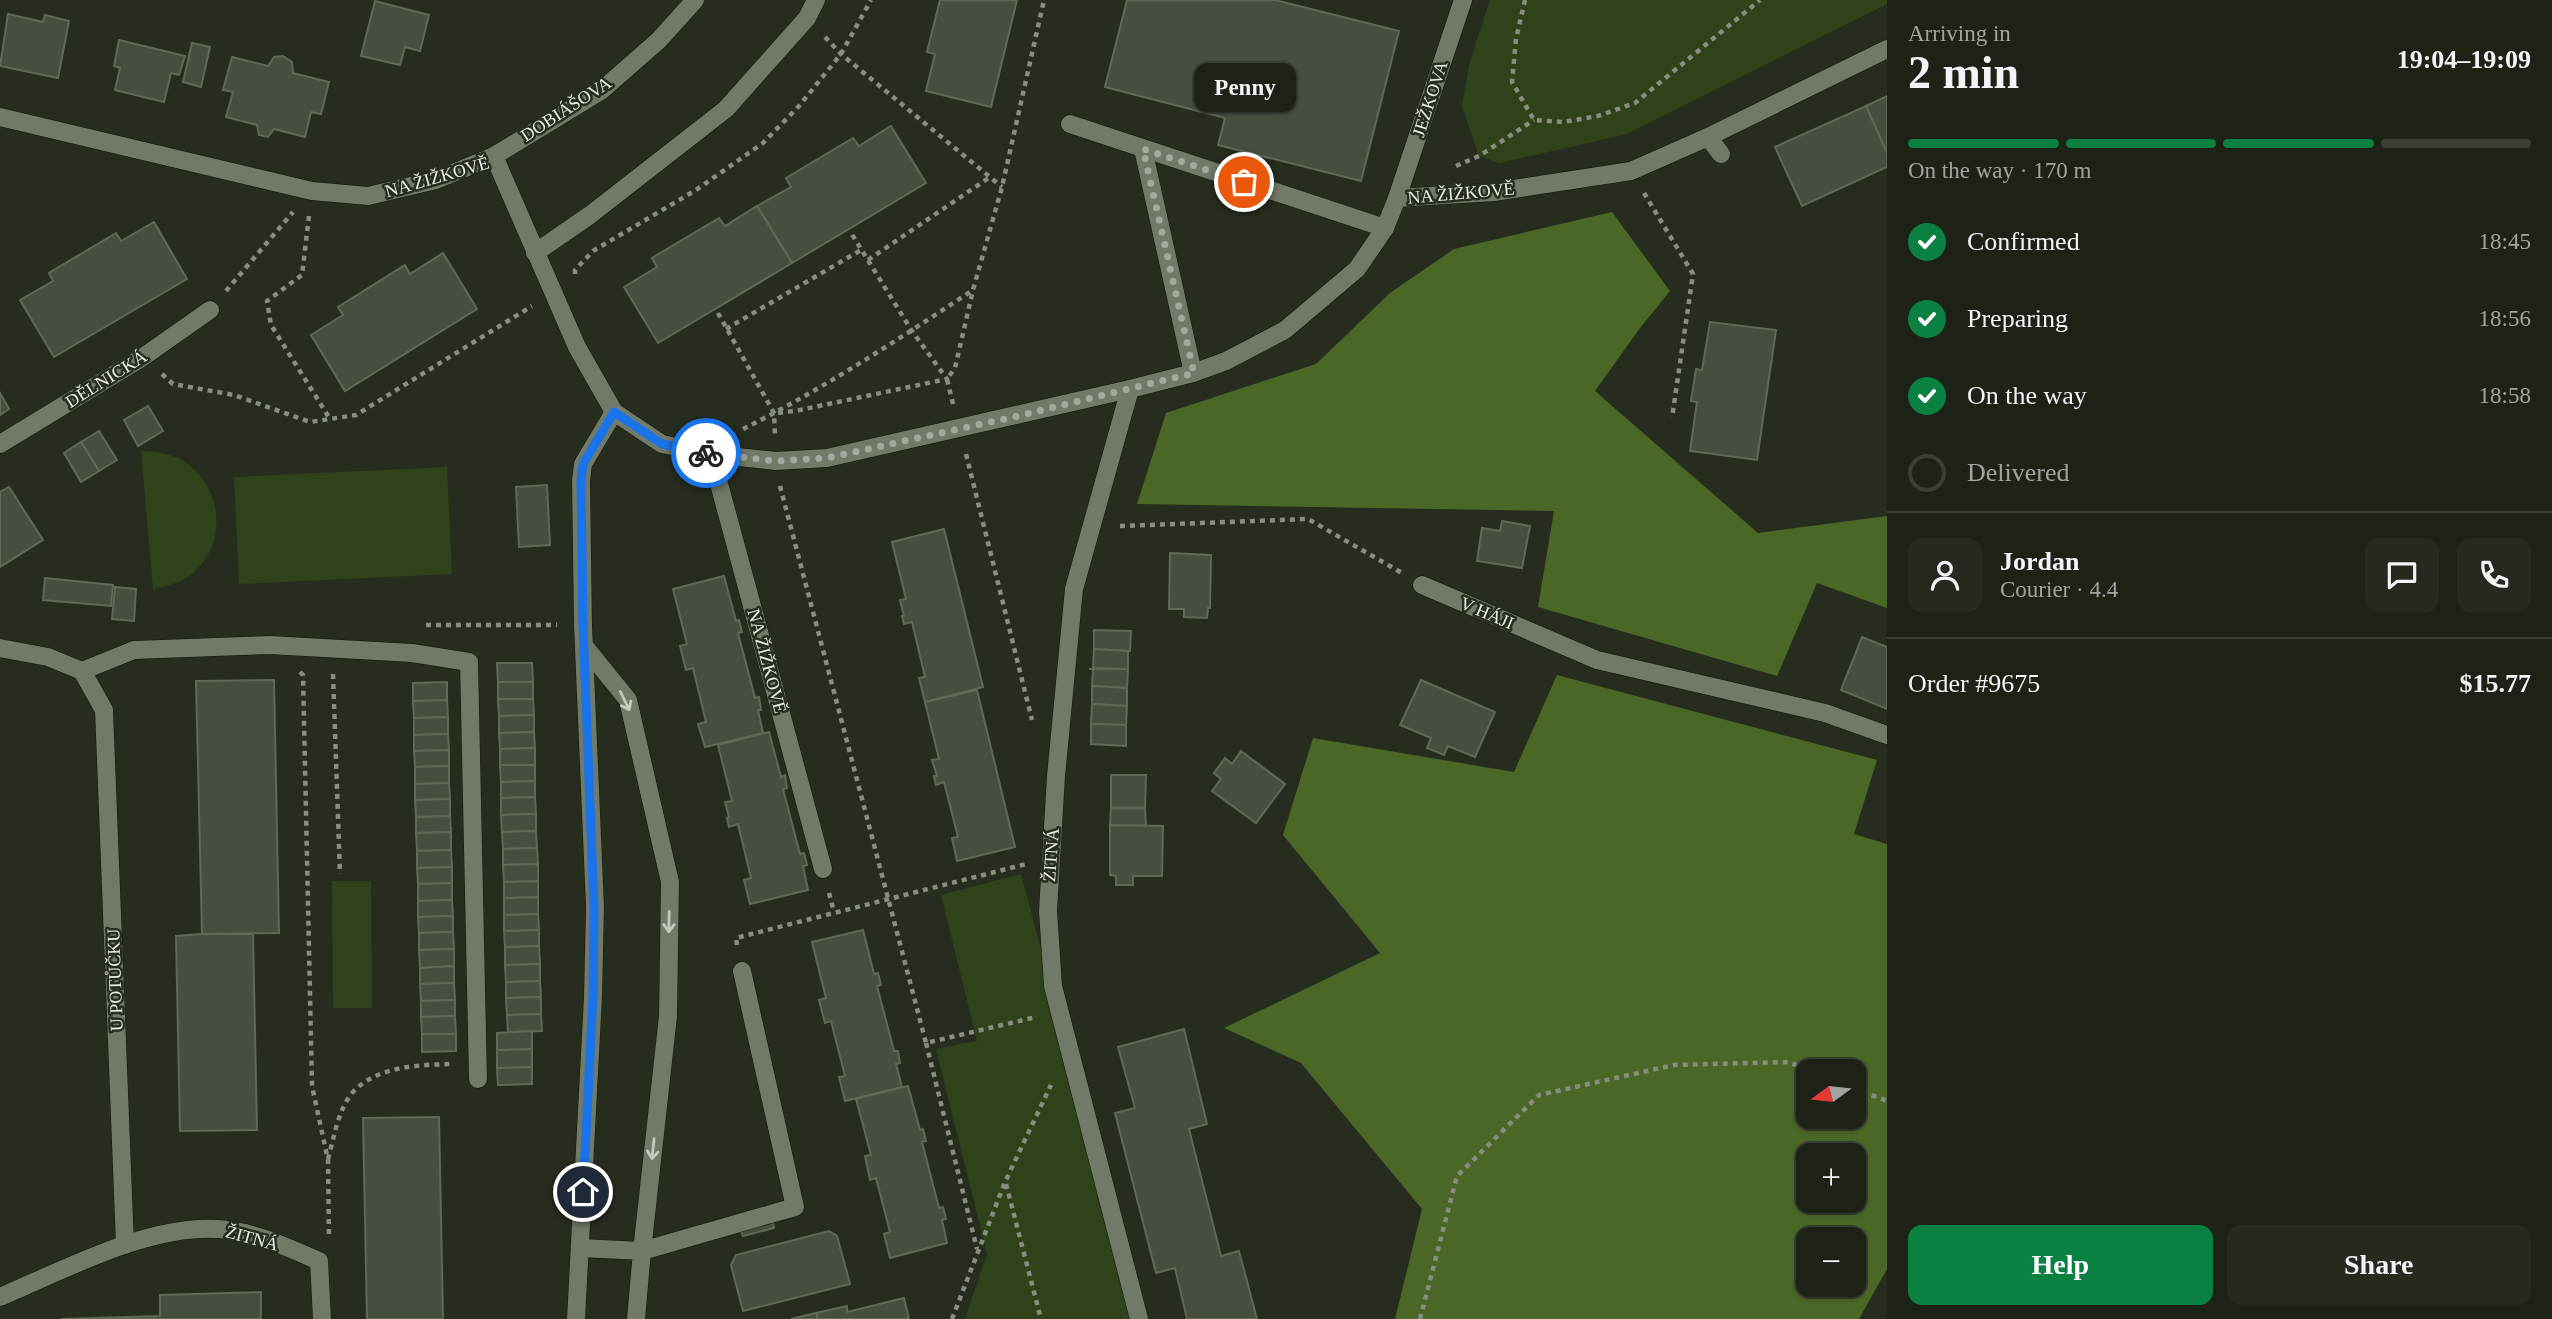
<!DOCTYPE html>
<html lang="en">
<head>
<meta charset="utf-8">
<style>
  :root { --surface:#1c2216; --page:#252a1f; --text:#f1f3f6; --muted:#a0a4a1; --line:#3a3f35; --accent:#0b8043 }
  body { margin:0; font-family:Georgia,serif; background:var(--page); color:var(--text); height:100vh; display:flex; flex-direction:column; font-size:26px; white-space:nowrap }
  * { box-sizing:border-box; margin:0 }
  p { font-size:23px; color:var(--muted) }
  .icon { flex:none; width:38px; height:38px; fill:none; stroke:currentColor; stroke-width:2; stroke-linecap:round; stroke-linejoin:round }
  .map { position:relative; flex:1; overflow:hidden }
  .panel { display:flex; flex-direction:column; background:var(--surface); width:665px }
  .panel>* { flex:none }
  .needle { width:46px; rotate:255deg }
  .buttons { position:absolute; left:1796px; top:1059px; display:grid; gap:14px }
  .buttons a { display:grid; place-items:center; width:70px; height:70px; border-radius:14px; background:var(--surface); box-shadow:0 2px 5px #0004,0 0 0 2px var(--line); font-size:35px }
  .pin { position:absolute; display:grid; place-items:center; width:60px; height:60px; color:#fff; margin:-30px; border:4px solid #fff; border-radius:50%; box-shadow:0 2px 7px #0007 }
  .courier { position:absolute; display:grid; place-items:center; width:70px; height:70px; margin:-35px; border:5px solid #1a73e8; border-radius:50%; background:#fff; color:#222; box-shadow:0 2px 9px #0007 }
  .bubble { position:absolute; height:49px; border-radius:14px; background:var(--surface); box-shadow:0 2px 5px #0004,0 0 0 2px var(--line); font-size:23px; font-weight:700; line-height:49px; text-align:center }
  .summary em { font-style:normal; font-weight:700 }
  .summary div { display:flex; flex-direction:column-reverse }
  .summary { display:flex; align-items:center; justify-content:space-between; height:119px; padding:0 21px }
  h1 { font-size:46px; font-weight:700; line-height:52px }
  .bar { display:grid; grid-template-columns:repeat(4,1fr); gap:10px 7px; align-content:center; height:84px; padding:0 21px }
  .bar i { height:9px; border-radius:5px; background:var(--line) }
  .bar .on { background:var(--accent) }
  .bar p { grid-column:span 4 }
  .line { display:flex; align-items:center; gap:18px; padding:0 21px; border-top:2px solid var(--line) }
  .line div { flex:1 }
  .round { display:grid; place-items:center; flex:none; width:74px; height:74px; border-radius:14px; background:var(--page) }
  ol { padding:0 21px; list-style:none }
  li { display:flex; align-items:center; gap:21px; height:77px }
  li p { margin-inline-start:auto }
  li .icon { padding:7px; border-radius:50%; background:var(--accent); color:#fff; stroke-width:4 }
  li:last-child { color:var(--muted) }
  li i { width:38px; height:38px; border:4px solid var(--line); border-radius:50% }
  .primary-button { display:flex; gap:14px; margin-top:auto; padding:14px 21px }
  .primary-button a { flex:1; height:80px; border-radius:14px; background:var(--accent); color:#fff; font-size:28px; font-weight:700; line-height:80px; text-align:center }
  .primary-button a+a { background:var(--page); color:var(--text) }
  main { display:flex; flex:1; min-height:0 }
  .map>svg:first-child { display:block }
  .green { fill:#2f421a }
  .forest { fill:#4a6726; fill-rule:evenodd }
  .building { fill:#464e3f; stroke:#606858; stroke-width:2 }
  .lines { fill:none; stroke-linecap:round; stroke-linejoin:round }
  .service-casing { stroke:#0f1508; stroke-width:19 }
  .minor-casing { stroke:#0f1508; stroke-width:19 }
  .tertiary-casing { stroke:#0f1508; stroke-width:19 }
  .path { stroke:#878d81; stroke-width:4.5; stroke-dasharray:5 5; stroke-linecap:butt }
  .service { stroke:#717a69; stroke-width:18 }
  .minor { stroke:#717a69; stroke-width:18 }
  .tertiary { stroke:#717a69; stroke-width:18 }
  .oneway { stroke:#c4cabe }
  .done { stroke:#a3a99e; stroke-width:7; stroke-dasharray:0 12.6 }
  .route { stroke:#1a73e8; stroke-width:9 }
  .labels { text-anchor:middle; stroke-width:5; stroke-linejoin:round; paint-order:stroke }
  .street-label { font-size:18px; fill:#e7ece3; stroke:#262d1e }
</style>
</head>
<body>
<main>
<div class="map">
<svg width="1887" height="1319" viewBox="0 0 1887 1319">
  <rect width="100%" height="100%" fill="#262d1e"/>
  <g class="green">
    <polygon points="1490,0 1887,0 1887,4 1624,135 1499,163 1479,156 1462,106 1470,61"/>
    <path d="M141,451c15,1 29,2 42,10 39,24 46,81 10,112 -12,10 -26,13 -40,16z"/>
    <polygon points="447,467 452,574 239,584 234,477"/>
    <polygon points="1021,874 1140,1319 965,1319 987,1254 936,1049 977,1041 941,895"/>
    <polygon points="332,881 371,881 372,1008 333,1008"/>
  </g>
  <g class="forest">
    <polygon points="1612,212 1670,291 1640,328 1595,391 1758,533 1887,516 1887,608 1817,583 1777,676 1538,607 1554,511 1137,504 1166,413 1316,364 1390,293 1454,249"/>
    <path d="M1557,675l320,85 -23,74 33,10v425l-28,50h-464l27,-110 -121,-146 -77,-35 156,-75 -97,-118 30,-97 201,34zM1808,1071h45v45h-45zM1808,1155h45v45h-45zM1808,1239h45v45h-45z"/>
  </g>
  <g class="building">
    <polygon points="940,0 1017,0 991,107 926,91 935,54 927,52"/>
    <polygon points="1127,0 1275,0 1399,31 1361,181 1218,145 1225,118 1105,87"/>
    <polygon points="375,1 429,15 420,51 405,47 400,65 361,56"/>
    <polygon points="8,14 43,22 45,15 69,21 58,78 0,66"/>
    <polygon points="119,40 185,56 179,75 171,73 164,102 115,90 120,68 114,66"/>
    <polygon points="192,43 210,47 201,87 183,82"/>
    <polygon points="283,56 292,62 293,73 329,82 321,114 311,112 305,137 274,129 268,137 259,135 257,125 226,117 233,92 223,90 232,57 268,66 274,57"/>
    <polygon points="1887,96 1887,153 1866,106"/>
    <polygon points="1866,106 1887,153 1887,167 1802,206 1775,147"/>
    <polygon points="891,126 926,183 792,263 757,206 791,187 786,178 853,138 859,146"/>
    <polygon points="757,206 792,263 658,343 624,287 657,267 652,258 719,218 725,226"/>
    <polygon points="154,222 187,279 54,357 20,300 53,281 49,273 116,233 121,241"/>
    <polygon points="443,253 477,309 345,391 311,335 343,315 338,307 405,265 410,274"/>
    <polygon points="1710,322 1776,330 1757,460 1690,451 1697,402 1691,401 1696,369 1702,370"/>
    <polygon points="0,393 9,409 0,415"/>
    <polygon points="148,406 163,431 138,446 124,420"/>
    <polygon points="99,431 117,460 99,471 81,442"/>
    <polygon points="81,442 99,471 81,482 64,453"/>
    <polygon points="547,485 550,545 519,547 516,487"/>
    <polygon points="9,487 43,540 0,567 0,492"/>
    <polygon points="1502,521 1530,526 1522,568 1477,561 1482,528 1500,531"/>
    <polygon points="944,529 983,687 925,702 919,678 925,677 912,622 904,624 902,616 904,616 900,600 906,599 892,542"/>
    <polygon points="1170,553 1211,555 1210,608 1208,608 1207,618 1184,617 1184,609 1169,609"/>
    <polygon points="724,576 736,621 739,620 742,632 738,633 755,698 759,697 761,710 758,710 763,733 705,747 698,724 706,722 693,668 686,670 680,646 687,644 673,589"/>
    <polygon points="45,578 113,585 111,606 43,600"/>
    <polygon points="115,587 136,589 134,621 112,619"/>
    <polygon points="1094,630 1131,631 1130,651 1094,649"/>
    <polygon points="1862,637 1887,647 1887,709 1841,690"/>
    <polygon points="1094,649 1128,651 1128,669 1093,668"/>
    <polygon points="497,663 532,663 533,682 498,682"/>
    <polygon points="1089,669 1128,669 1127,688 1092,686 1093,669"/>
    <polygon points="274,680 279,933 202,934 196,681"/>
    <polygon points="1421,680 1495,712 1475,757 1448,746 1444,755 1427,748 1431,738 1400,725"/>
    <polygon points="447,682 447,700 413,701 413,683"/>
    <rect x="498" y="682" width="35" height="17"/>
    <polygon points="1092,686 1127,688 1127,706 1092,704"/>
    <polygon points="977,690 1015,847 957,861 952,838 958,837 944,782 936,785 934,776 937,776 932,760 939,759 925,702"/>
    <polygon points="498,699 533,699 534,715 499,716"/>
    <polygon points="447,700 448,717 414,718 413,701"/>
    <polygon points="1092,704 1127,706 1126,725 1091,724"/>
    <polygon points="534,715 534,732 499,733 499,716"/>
    <polygon points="448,717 448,734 414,735 414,718"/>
    <polygon points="1091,724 1126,725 1126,746 1091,744"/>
    <polygon points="534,732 535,748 500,749 499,733"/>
    <polygon points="769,732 781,777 785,775 787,788 783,789 800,854 804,853 807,865 803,866 808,890 750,904 744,880 751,878 738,824 729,827 727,818 729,817 725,802 732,801 718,745"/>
    <polygon points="448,734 449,750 414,751 414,735"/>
    <polygon points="535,748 535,765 500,765 500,749"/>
    <polygon points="449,750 449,766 415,767 414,751"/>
    <polygon points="1241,751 1285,784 1256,823 1212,791 1221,779 1214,773 1225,758 1232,764"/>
    <polygon points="500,765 535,765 535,781 501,782"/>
    <polygon points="449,766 449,783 415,784 415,767"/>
    <polygon points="1111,775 1146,775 1145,808 1111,808"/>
    <polygon points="535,781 535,797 501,798 501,782"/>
    <polygon points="449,783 450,799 415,800 415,784"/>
    <polygon points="535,797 536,814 501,815 501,798"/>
    <polygon points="450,799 450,816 416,817 415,800"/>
    <polygon points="1111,808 1145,808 1146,826 1110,825"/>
    <polygon points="536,814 536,831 502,832 501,815"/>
    <polygon points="450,816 451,832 416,833 416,817"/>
    <polygon points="1110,825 1163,826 1162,876 1133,876 1133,885 1116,885 1116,876 1110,875"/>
    <polygon points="536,831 537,848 503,849 502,832"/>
    <polygon points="451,832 451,850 417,851 416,833"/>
    <polygon points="537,848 538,864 503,865 503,849"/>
    <polygon points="451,850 452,867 417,868 417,851"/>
    <polygon points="538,864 538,881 504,882 503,865"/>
    <polygon points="452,867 452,883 418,884 417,868"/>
    <polygon points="538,881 538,897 504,898 504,882"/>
    <polygon points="452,883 452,900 418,901 418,884"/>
    <polygon points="538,897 538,914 504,915 504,898"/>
    <polygon points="452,900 453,916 418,917 418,901"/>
    <polygon points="538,914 539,930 504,931 504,915"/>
    <polygon points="453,916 453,932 419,933 418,917"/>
    <polygon points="539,930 539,946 505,947 504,931"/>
    <polygon points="863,930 874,974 878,973 881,985 877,986 894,1051 898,1051 900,1063 896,1064 902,1087 845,1101 839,1077 845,1076 831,1021 825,1023 819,1000 826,998 812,942"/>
    <polygon points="453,932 454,949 419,950 419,933"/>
    <polygon points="202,934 253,934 257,1130 180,1131 176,936"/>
    <polygon points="539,946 540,964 505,965 505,947"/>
    <polygon points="454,949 454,966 420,968 419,950"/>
    <polygon points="540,964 540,981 506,982 505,965"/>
    <polygon points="454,966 454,983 420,984 420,968"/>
    <polygon points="540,981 541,997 506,998 506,982"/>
    <polygon points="454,983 455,1000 421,1001 420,984"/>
    <polygon points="541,997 541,1014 507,1015 506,998"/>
    <polygon points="455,1000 455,1016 421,1017 421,1001"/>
    <polygon points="541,1014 542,1031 508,1032 507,1015"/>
    <polygon points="455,1016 456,1034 422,1034 421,1017"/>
    <polygon points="1184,1029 1207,1124 1189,1129 1221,1256 1239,1251 1257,1319 1187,1319 1175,1268 1156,1273 1115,1113 1135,1108 1118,1047"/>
    <polygon points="532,1031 532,1049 497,1050 497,1033"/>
    <polygon points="422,1034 456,1034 456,1051 422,1052"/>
    <polygon points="532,1049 532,1067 497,1068 497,1050"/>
    <polygon points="532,1067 532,1084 498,1085 497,1068"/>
    <polygon points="908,1086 920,1130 923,1129 926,1141 922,1142 939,1208 943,1207 946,1219 942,1220 947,1243 890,1258 884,1234 890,1232 876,1178 870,1180 865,1156 871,1155 856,1099"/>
    <polygon points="439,1117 443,1319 367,1319 363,1118"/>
    <polygon points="773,1222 774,1228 743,1236 741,1231"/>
    <polygon points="829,1231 837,1236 850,1284 743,1311 731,1265 736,1255"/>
    <polygon points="261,1292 261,1319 61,1319 160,1316 160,1295"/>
    <polygon points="904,1298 909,1319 818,1319 816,1313 847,1306 847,1312"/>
    <polygon points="816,1313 818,1319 791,1319"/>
  </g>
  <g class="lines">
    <defs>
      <g id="service">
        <polyline points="1070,124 1385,228"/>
        <polyline points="1708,137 1721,154"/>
        <polyline points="1143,149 1193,373"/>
        <polyline points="535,253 590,215 726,109 807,18 816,0"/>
        <polyline points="82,671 134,650 270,645 412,653 469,662 478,1079"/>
      </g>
      <g id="minor">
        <polyline points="1397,198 1463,0"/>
        <polyline points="1130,389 1074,589 1056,776 1048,911 1053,986 1139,1319"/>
        <polyline points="0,444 143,357 210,310"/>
        <polyline points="711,454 823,869"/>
        <polyline points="1422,585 1597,660 1825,713 1887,735"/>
        <polyline points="585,647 628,700 670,882 668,1016 642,1251 795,1207 742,971"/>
        <polyline points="0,648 48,657 82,671 104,710 125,1245"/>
        <polyline points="581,1248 642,1251 636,1319"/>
        <path d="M0,1297c64,-27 149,-73 218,-68 35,2 69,18 101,32l3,58"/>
        <polyline points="576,1319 593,997 595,907 583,625 581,481 583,464 614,412"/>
      </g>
      <g id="tertiary">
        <polyline points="0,117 312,191 368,196 436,180 494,156 602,90 659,40 695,0"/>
        <polyline points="494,156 577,347 614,412 662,444 711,454 776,461 827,458 1130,389 1193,373 1226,361 1285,330 1357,269 1385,228 1397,198 1494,192 1631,171 1708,137 1887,49"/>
      </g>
    </defs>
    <use href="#service" class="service-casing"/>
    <use href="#minor" class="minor-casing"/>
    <use href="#tertiary" class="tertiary-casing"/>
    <g class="path">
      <polyline points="1525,0 1516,39 1512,82 1534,120 1563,122 1598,116 1635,103 1760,0"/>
      <polyline points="825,37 841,54 1002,187"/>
      <polyline points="1456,166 1479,156 1534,120"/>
      <polyline points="1644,193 1693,274 1672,418"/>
      <polyline points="309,216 302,275 267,301 271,325 330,419"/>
      <polyline points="868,260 990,177"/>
      <polyline points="575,274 575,270 593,251 696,190 763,143 799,106 841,54 871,0"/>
      <polyline points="226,291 293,212"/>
      <polyline points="718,313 774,413 775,436"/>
      <polyline points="726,329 861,250"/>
      <polyline points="162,374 173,384 234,395 310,422 356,415 532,306"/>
      <polyline points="953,404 947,379 955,368 973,290 1002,187 1044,0"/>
      <polyline points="778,413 800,410 947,379 912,331 851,233"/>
      <path d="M743,429c80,-40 156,-90 230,-139"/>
      <polyline points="966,454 1032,720"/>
      <polyline points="780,486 926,1043 1036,1017"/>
      <polyline points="1120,526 1308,519 1402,573"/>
      <polyline points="426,625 557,625"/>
      <polyline points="300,672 303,675 312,1086 328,1160 329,1238"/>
      <polyline points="333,674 340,874"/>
      <polyline points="829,893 834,912"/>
      <polyline points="737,945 736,938 1026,864"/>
      <polyline points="926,1043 977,1249"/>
      <polyline points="1853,1088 1887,1101"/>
      <path d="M328,1159c6,-21 10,-50 25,-67 24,-26 65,-27 98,-28"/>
      <polyline points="1006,1184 1041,1319"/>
      <polyline points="952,1319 1005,1182 1051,1085"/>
      <polyline points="1420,1319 1457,1176 1539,1095 1674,1065 1788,1062 1812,1071"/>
    </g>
    <use href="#service" class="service"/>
    <use href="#minor" class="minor"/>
    <use href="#tertiary" class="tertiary"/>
  </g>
  <defs><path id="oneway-shaft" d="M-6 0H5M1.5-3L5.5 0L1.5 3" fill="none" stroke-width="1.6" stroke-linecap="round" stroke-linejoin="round" transform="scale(1.75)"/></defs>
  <g class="oneway">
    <use href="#oneway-shaft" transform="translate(625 701) rotate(64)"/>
    <use href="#oneway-shaft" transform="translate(669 922) rotate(91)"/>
    <use href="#oneway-shaft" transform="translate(653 1149) rotate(96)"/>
  </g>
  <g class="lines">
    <polyline class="done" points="706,453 776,461 827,458 1018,416 1194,373 1143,149 1244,182"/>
    <polyline class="route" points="583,1192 593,997 594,908 583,625 581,481 583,464 614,412 662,444 706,453"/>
  </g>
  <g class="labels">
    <g class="street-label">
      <text transform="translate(1430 99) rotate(-72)" y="6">JEŽKOVA</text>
      <text transform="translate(566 109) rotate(-33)" y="6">DOBIÁŠOVA</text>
      <text transform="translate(437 177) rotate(-16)" y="6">NA ŽIŽKOVĚ</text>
      <text transform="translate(1461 193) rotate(-5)" y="6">NA ŽIŽKOVĚ</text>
      <text transform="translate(106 379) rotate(-32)" y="6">DĚLNICKÁ</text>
      <text transform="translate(1487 613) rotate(23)" y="6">V HÁJI</text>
      <text transform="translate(767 661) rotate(75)" y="6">NA ŽIŽKOVĚ</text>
      <text transform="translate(1051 855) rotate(-86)" y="6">ŽITNÁ</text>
      <text transform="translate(115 980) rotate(-92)" y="6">U POTŮČKU</text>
      <text transform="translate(252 1238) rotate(15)" y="6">ŽITNÁ</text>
    </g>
  </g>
</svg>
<div class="buttons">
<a><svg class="needle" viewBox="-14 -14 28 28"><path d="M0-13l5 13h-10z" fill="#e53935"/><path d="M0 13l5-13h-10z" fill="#a0a4a1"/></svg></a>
<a>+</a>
<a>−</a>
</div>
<div class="pin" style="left:1244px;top:182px;background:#ea580c"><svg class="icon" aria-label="bag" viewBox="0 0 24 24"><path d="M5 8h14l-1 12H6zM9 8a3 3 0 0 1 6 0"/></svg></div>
<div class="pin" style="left:583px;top:1192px;background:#1f2937"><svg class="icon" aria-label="home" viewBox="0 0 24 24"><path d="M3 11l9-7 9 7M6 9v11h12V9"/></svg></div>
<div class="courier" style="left:706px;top:453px"><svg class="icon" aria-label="bike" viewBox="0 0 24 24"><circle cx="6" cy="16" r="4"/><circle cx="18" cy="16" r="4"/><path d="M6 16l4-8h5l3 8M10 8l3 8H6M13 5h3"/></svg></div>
<div class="bubble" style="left:1194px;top:63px;width:102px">Penny</div>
</div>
<section class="panel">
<div class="summary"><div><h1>2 min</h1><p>Arriving in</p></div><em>19:04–19:09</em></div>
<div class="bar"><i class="on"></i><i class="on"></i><i class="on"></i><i></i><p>On the way · 170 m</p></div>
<ol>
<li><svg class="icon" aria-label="check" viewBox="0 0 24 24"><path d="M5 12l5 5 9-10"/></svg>Confirmed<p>18:45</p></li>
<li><svg class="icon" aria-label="check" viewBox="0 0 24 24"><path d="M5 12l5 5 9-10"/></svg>Preparing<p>18:56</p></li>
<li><svg class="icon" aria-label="check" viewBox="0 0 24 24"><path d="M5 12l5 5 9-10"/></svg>On the way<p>18:58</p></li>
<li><i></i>Delivered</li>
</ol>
<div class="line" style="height:126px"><a class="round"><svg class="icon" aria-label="person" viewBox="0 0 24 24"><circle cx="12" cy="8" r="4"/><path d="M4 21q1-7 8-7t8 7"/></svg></a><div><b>Jordan</b><p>Courier · 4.4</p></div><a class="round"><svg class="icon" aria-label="chat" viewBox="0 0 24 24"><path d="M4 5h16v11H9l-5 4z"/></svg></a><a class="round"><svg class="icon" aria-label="phone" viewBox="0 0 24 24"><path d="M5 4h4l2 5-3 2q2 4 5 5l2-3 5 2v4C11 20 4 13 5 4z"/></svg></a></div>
<div class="line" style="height:91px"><div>Order #9675</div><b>$15.77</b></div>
<div class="primary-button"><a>Help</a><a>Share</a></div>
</section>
</main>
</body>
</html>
